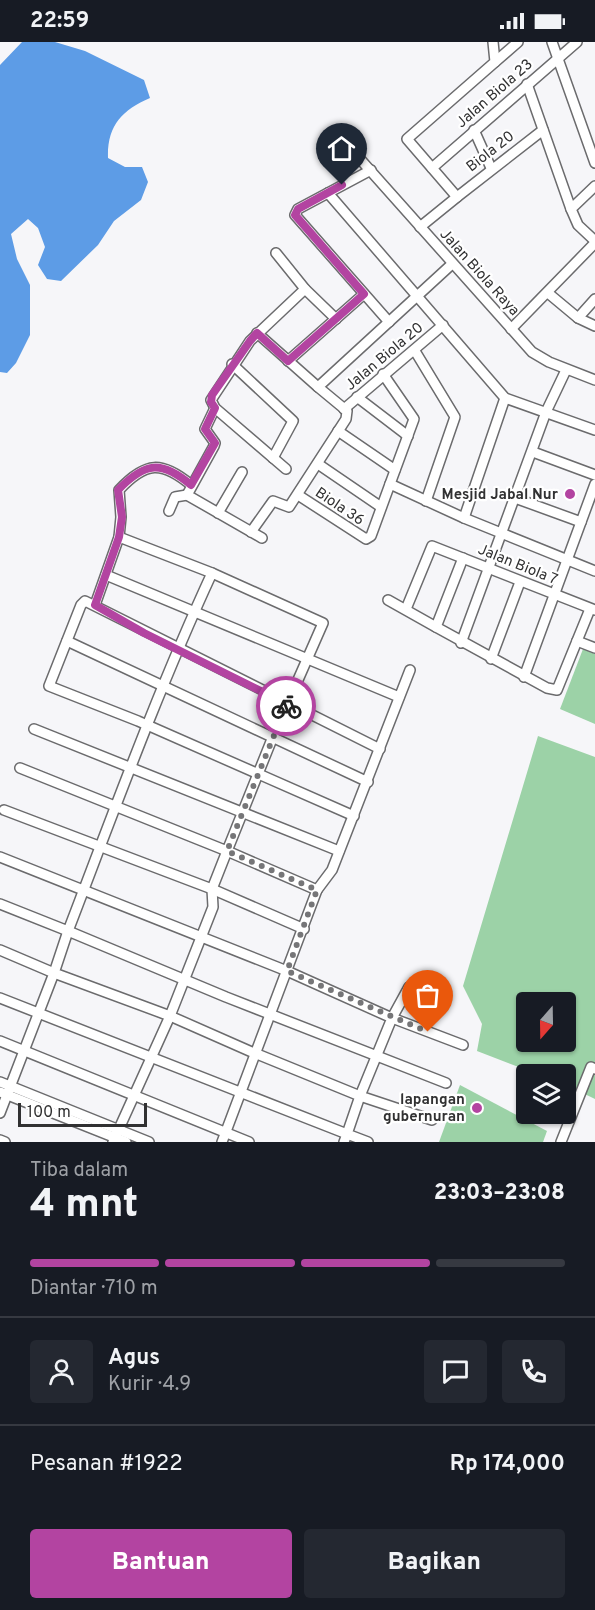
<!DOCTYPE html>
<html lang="id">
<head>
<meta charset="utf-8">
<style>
  :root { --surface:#171b24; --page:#242831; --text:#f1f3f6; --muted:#9ea1a6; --line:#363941; --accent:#b344a1 }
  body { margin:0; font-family:Overpass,sans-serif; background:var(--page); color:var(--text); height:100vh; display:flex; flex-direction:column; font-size:22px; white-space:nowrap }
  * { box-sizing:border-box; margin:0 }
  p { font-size:20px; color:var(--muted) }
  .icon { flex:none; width:33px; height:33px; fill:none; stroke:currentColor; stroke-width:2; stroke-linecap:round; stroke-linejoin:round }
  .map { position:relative; height:1100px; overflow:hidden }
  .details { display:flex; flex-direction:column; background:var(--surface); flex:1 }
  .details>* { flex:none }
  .needle { width:39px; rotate:200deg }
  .fabs { position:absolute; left:516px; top:950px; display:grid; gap:12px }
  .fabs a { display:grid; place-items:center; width:60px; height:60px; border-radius:6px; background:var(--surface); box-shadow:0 2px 4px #0004; font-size:30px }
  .scale { position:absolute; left:18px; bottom:15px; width:129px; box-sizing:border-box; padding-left:6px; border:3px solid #313132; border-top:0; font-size:16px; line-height:21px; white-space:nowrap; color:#313132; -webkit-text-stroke:4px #fff; paint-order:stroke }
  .pin { position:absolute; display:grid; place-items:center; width:51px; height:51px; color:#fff; margin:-62px -26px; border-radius:50% 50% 50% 0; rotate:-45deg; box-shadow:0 0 6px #0007 }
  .pin .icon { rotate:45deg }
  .courier { position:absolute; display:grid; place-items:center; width:60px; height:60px; margin:-30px; border:4px solid #b344a1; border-radius:50%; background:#fff; color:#222; box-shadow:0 2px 8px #0007 }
  .summary em { font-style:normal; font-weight:800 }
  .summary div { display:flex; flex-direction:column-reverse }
  .summary { display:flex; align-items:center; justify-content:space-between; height:102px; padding:0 30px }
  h1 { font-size:39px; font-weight:800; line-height:45px }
  .bar { display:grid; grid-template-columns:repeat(4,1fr); gap:9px 6px; align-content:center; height:72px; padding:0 30px }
  .bar i { height:8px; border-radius:4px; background:var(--line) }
  .bar .current { background:var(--accent) }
  .bar p { grid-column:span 4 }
  .line { display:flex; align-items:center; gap:15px; padding:0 30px; border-top:2px solid var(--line) }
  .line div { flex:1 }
  .round { display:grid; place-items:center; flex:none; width:63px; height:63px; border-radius:6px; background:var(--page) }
  .primary-button { display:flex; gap:12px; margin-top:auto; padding:12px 30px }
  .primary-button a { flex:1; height:69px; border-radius:6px; background:var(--accent); color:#fff; font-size:24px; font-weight:800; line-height:69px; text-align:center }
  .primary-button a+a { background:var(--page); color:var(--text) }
  .status { display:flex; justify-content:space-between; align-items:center; height:42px; padding:0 30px; background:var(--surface); direction:ltr }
  .status svg { height:16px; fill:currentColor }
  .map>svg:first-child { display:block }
  .green { fill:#9cd2a7; fill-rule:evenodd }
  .water { fill:#5d9ce6 }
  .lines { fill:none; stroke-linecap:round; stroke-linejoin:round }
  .minor-casing { stroke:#6b6b6d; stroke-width:12 }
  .minor { stroke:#fff; stroke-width:9 }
  .done { stroke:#767678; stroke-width:6; stroke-dasharray:0 10.8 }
  .route { stroke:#b344a1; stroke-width:8 }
  .poi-dot { fill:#b344a1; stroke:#fff; stroke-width:2 }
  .labels { text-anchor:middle; stroke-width:4.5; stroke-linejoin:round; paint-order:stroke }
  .street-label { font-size:15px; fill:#313132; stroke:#fff }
  .poi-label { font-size:15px; font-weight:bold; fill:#313132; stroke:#fff; text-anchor:end }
</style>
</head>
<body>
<div class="status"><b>22:59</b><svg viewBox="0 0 49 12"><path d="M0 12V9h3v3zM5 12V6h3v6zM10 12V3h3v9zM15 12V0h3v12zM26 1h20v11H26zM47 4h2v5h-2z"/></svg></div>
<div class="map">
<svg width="595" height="1100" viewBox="0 0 595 1100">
  <rect width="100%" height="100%" fill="#f6f6f9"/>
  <g class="green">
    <polygon points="583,607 595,612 595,682 560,667"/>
    <path d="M538,694l57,21v342l-29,-14v-11h-29l-60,-23 5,-27 -19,-38zM526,960h40v39h-40z"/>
    <polygon points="460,1043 547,1089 543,1100 439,1100"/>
  </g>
  <path class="water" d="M22,0h33l30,9 59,29 6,18c-28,12 -43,28 -42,60l17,9h17l6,15 -7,18 -27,21 -16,24 -37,36 -14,-2 -9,-14 7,-18 -7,-19 -10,-9 -17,15 6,25 13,26v50l-14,28 -9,10 -7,-1v-307z"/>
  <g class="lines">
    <defs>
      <g id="minor">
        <polyline points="552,0 595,121"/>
        <polyline points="495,20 518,0"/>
        <polyline points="527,42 571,167"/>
        <polyline points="474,88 491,126"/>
        <polyline points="360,117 532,310 549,320 595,338"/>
        <polyline points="432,126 577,0"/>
        <polyline points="371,128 298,167 295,173 389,280"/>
        <polyline points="595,144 571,167 578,183 595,199"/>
        <polyline points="328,151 505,356 595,388"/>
        <polyline points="457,155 543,88"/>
        <polyline points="420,185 457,155 407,97 495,20 493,0"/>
        <polyline points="276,211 305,247 336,277"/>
        <polyline points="548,251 578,276 595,284"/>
        <polyline points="578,276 595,257"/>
        <polyline points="511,287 595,201"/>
        <polyline points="257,291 318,345"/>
        <polyline points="415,309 455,375 426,459"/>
        <polyline points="288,319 364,252"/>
        <polyline points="232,322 293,379 273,416"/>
        <polyline points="383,332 414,377 390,442"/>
        <polyline points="357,355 408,394"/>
        <polyline points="215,366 205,387 215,401 214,404 187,453 262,496"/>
        <polyline points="344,367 443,283"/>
        <polyline points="338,389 395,428"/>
        <polyline points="533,410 595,433"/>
        <polyline points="318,422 381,465"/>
        <polyline points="286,427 215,366 211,358 250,299 305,247"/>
        <polyline points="298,453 366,497 371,494 390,442 464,476 595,529"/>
        <polyline points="515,456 581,480"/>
        <polyline points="169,469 175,455 187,453"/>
        <polyline points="218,471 242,430"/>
        <polyline points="464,476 505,356"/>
        <polyline points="251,490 273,459 289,465 346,377 347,369 318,345 452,222"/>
        <polyline points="119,495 212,531"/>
        <polyline points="463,516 436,585 547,646 557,648 590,567"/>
        <polyline points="106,533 399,655"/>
        <polyline points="388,558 436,585"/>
        <path d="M95,563l24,-68 2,-20 -2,-27c27,-29 43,-29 72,-5"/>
        <polyline points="406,567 432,504 595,568"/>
        <polyline points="67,599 368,740"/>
        <polyline points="577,599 595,606"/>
        <polyline points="461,601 546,370 566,328"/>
        <polyline points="491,617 520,540"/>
        <polyline points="524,635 595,442"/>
        <polyline points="34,687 339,809"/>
        <polyline points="4,768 212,847 304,887"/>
        <polyline points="354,774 138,679 49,644 81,563 85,559 380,707"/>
        <polyline points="0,815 287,929 392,976 360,1054 432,1078"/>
        <path d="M0,862l68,27c46,-120 90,-241 144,-358l111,50 -51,116 -45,112 -207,-83"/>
        <polyline points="0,908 54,931 0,1071"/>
        <polyline points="409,945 392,976 463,1003"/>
        <polyline points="0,956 347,1092 344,1100"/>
        <polyline points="0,999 249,1100"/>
        <polyline points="254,1011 170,974 213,865 212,847 227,809 317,848 332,828 410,628"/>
        <polyline points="257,1012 360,1054 347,1092 368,1100"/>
        <polyline points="0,1040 149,1100"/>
        <polyline points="0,1050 126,1100"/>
        <polyline points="0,1098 5,1100"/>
        <polyline points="113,1100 170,974 54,931 68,889 226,955 446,1041"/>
        <polyline points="222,1100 317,848"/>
        <polyline points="561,1100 591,1025 595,1027"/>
      </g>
    </defs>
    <use href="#minor" class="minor-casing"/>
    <use href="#minor" class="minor"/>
  </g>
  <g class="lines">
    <polyline class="done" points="286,664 227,809 317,848 287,929 428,990"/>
    <path class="route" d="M286,664l1,-2 -143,-71 -49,-28 24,-68 3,-20 -4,-27c28,-29 44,-29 73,-5l24,-42 -10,-14 10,-21 -4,-6 1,-7 38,-54 7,-8 31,28 76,-67 -69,-79 3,-6 44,-24"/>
  </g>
  <g class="poi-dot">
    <circle cx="570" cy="452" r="6"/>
    <circle cx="477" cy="1066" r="6"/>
  </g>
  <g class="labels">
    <g class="street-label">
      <text transform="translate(494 51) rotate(-41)" y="5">Jalan Biola 23</text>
      <text transform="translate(490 109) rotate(-38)" y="5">Biola 20</text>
      <text transform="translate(480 230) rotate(48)" y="5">Jalan Biola Raya</text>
      <text transform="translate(384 314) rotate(-40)" y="5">Jalan Biola 20</text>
      <text transform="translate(340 464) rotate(34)" y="5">Biola 36</text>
      <text transform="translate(518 522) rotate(22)" y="5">Jalan Biola 7</text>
    </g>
    <g class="poi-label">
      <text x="558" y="457">Mesjid Jabal Nur</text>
      <text x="465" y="1062">lapangan<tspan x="465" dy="17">gubernuran</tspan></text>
    </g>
  </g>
</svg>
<div class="fabs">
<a><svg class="needle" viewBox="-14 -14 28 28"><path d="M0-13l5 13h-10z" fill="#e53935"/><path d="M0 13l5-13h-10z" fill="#9ea1a6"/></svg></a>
<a><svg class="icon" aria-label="layers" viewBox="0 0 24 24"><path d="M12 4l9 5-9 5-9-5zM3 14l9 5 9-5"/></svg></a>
</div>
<div class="scale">100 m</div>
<div class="pin" style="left:428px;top:990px;background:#ea580c"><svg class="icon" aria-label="bag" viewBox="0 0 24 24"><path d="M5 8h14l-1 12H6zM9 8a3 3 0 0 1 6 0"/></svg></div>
<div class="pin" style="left:342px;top:143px;background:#1f2937"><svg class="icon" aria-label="home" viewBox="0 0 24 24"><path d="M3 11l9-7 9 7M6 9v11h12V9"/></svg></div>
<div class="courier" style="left:286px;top:664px"><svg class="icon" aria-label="bike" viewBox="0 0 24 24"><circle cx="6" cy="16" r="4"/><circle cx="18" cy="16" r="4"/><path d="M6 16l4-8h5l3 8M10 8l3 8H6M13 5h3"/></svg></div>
</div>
<section class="details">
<div class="summary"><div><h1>4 mnt</h1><p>Tiba dalam</p></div><em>23:03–23:08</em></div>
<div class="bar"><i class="current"></i><i class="current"></i><i class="current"></i><i></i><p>Diantar · 710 m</p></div>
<div class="line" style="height:108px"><a class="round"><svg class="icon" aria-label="person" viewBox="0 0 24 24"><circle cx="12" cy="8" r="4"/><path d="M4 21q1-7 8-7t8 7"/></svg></a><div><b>Agus</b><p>Kurir · 4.9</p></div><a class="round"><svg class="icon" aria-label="chat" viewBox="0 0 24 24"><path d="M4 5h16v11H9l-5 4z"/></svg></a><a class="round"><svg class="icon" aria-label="phone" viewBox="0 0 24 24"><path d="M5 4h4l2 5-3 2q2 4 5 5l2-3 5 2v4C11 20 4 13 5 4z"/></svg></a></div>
<div class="line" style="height:78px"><div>Pesanan #1922</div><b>Rp 174,000</b></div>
<div class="primary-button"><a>Bantuan</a><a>Bagikan</a></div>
</section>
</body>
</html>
